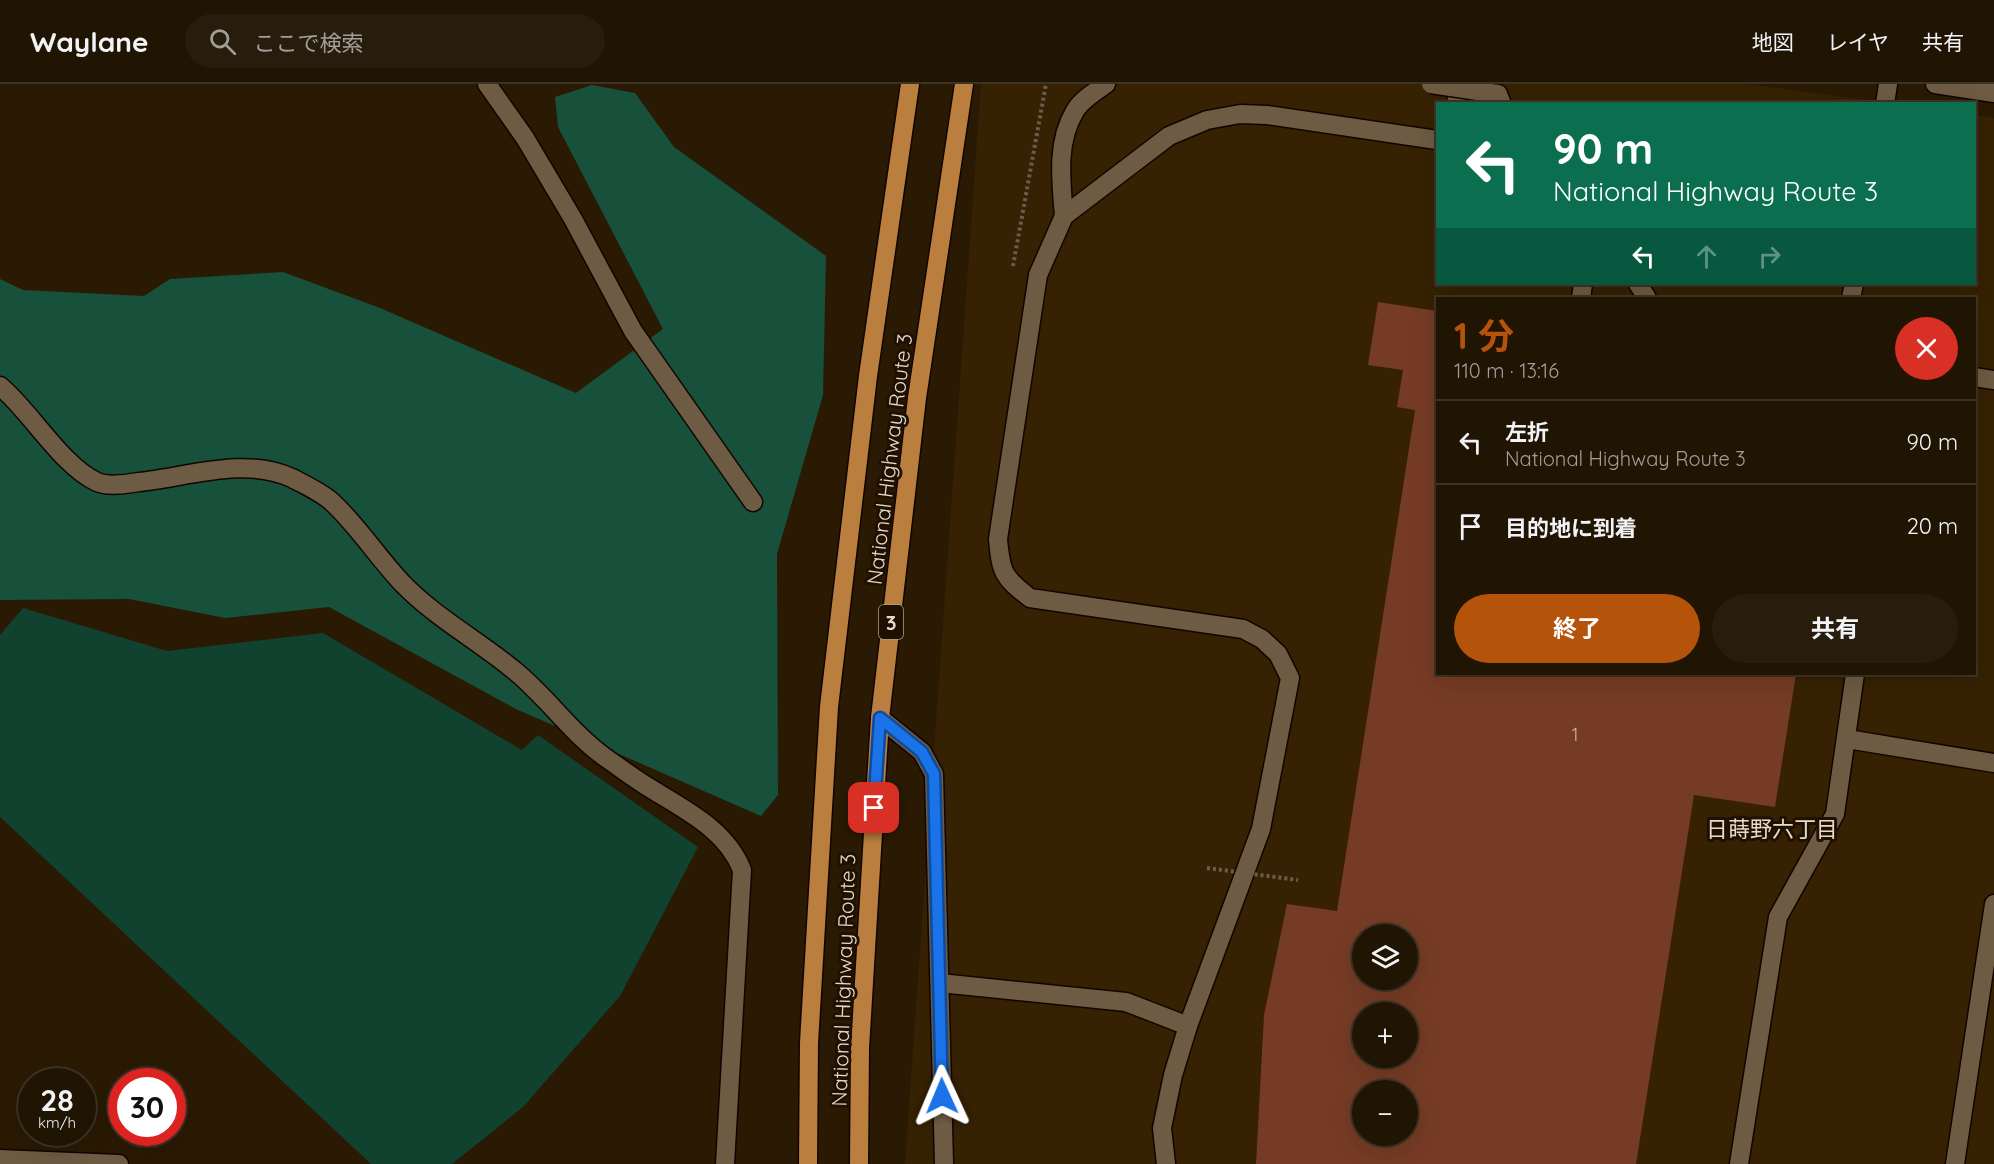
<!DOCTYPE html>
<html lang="ja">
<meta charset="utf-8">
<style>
body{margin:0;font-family:Quicksand,"Noto Sans JP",sans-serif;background:#281d0d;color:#f1f3f6;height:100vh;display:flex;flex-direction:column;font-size:22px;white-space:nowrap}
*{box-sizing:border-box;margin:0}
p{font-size:20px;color:#a29e9a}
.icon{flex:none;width:33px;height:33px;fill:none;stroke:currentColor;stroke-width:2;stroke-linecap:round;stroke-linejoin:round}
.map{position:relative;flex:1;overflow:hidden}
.sheet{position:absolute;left:1436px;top:213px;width:540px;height:378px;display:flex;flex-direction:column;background:#201403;border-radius:0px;box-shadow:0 6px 24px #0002,0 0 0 2px #3d3325}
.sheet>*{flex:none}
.guide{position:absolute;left:1436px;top:18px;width:540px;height:183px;border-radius:0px;box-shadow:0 6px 24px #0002,0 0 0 2px #3d3325;background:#0b6e4f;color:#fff;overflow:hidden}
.buttons{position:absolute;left:1352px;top:840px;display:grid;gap:12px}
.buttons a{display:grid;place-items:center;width:66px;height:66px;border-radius:50%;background:#201403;box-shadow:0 6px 24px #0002,0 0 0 2px #3d3325;font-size:30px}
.speed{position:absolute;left:18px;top:984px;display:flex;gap:12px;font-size:30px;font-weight:700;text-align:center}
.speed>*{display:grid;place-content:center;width:78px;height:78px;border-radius:50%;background:#201403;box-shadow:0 6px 24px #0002,0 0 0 2px #3d3325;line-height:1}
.speed small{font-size:15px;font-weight:400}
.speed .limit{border:9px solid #d22;background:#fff;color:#111}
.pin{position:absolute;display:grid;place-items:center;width:51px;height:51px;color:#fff;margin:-26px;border-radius:12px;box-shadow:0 3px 9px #0006}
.me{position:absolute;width:66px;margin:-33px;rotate:359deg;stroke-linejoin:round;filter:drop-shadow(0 0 4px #0008)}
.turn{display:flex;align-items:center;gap:21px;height:126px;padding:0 18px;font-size:27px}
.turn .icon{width:78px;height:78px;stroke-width:2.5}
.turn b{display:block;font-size:42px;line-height:51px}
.lanes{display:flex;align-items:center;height:57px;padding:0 18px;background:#0003;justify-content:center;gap:30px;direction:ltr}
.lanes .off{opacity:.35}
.round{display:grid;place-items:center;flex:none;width:63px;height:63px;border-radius:32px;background:#281d0d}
.summary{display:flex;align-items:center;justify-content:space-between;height:102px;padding:0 18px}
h1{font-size:36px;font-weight:700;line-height:45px;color:#b45309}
.cta{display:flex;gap:12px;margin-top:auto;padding:12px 18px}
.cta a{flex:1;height:69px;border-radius:36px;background:#b45309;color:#fff;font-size:24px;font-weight:700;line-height:69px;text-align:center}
.cta a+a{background:#281d0d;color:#f1f3f6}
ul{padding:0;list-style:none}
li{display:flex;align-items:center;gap:18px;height:84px;padding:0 18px;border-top:2px solid #3d3325}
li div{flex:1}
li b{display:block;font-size:22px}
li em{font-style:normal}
header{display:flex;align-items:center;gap:36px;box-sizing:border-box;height:84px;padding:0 30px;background:#201403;border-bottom:2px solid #3d3325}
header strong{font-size:28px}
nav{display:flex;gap:33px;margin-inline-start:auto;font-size:21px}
.search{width:420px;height:54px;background:#281d0d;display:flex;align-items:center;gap:15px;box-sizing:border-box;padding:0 21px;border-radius:33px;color:#a29e9a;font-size:22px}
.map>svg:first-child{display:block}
</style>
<header>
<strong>Waylane</strong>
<div class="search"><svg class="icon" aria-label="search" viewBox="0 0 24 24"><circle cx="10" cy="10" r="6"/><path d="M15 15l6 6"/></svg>ここで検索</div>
<nav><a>地図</a><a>レイヤ</a><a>共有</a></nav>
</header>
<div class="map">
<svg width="1994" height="1080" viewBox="0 0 1994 1080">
<rect width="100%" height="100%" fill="#2a1a04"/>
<path fill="#362103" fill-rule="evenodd" d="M981 0H1748L1889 19 1437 20V200H1974V31L1994 34V1080H905ZM1437 214H1974V590H1437ZM1362 850H1407V896H1362ZM1362 928H1407V974H1362ZM1362 1006H1407V1052H1362Z"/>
<polygon fill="#10422f" points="23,524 167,567 323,549 522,666 538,651 698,763 620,912 523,1023 452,1080 371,1080 0,733 0,551"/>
<polygon fill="#17513b" points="592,1 635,9 674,63 826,172 823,311 777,470 778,711 761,732 516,625 329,523 225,534 129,515 0,516 0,195 23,206 144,212 170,195 283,188 380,224 576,309 663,245 558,43 555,13"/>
<path fill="#753b25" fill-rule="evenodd" d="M1378 218 1437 227V590H1796L1775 723 1694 711 1636 1080H1256L1264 931 1287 820 1337 827 1415 326 1397 323 1403 286 1368 281ZM1362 850H1407V896H1362ZM1362 928H1407V974H1362ZM1362 1006H1407V1052H1362Z"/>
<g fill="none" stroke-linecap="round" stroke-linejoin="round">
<defs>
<g id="minor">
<polyline points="487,0 525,54 573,135 633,247 753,418"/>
<polyline points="1935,0 1994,9"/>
<polyline points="1456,20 1459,0"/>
<polyline points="1885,20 1888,0"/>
<path d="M1064 132C1061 97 1056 58 1075 27 1081 16 1096 7 1106 0"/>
<polyline points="1638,200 1647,214"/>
<polyline points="1581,214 1583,200"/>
<polyline points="1851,214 1854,200"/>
<polyline points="1974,293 1994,296"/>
<path d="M0 302C31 328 62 382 97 398 108 403 127 400 139 398 188 393 244 372 292 394 305 401 321 408 332 418 359 443 378 474 403 500 436 534 479 557 515 587 547 613 572 650 606 674 619 683 632 693 645 701 681 724 726 744 742 786L725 1080"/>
<polyline points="880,634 922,668 934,690 944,1080"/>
<polyline points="1847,655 1994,679"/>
<polyline points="940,899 1126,918 1188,942"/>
<polyline points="0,1075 119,1080"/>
<path d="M1166 1080 1162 1044 1173 991 1188 942 1261 745 1290 594 1278 570 1262 555 1243 545 1030 514C1003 493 1001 489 998 455L1038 191 1064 132 1169 52 1207 36 1240 30 1267 31 1437 56"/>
<polyline points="1739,1080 1778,833 1835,730 1855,590"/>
<polyline points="1955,1080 1994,820"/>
</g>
<g id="highway">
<polyline points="808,1080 809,959 829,623 868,292 910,0"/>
<polyline points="859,1080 860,964 880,634 917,314 964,0"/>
</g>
</defs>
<use href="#minor" stroke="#120500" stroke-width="21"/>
<use href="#highway" stroke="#120500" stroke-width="21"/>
<polyline stroke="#6b5d4a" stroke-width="4" stroke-dasharray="3 3" stroke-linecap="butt" points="1013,182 1046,0"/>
<use href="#minor" stroke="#6d5b43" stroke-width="18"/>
<use href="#highway" stroke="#ba7f3f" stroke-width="18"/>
<defs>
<polyline id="minor-bridge" points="1431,0 1498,10 1502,20"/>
</defs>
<use href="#minor-bridge" stroke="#120500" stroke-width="21" stroke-linecap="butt"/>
<polyline stroke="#6b5d4a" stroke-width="4" stroke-dasharray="3 3" stroke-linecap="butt" points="1207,784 1298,796"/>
<use href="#minor-bridge" stroke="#6d5b43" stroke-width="18"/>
</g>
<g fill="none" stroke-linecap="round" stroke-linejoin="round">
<defs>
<polyline id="route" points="874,724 880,634 922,668 934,690 942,1012"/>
</defs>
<use href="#route" stroke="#114b97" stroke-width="15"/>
<use href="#route" stroke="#1a73e8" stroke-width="10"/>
</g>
<g text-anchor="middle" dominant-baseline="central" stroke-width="6" stroke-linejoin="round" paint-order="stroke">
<g font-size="18" fill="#c9b3a3">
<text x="1575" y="650">1</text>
</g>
<rect fill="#201000" stroke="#aa9e90" stroke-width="1.5" x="879" y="521" width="24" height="34" rx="4.5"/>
<g font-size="20" font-weight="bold" fill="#e5dbcd">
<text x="891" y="538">3</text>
</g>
<g font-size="21" fill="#e5dbcd" stroke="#201000">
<text transform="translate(889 375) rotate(-83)">National Highway Route 3</text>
<text transform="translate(843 896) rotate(-88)">National Highway Route 3</text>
</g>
<g font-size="22" fill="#e5dbcd" stroke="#201000">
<text x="1772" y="745">日蒔野六丁目</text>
</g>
</g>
</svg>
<div class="buttons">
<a><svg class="icon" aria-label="layers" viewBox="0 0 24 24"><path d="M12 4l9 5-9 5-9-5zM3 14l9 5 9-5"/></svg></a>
<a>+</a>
<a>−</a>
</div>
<div class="speed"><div>28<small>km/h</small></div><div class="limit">30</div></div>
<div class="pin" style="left:874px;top:724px;background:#d93025"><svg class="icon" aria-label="arrive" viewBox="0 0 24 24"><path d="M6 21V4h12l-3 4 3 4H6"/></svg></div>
<svg class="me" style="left:942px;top:1012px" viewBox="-20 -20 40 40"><path d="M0-17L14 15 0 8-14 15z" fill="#1a73e8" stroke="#fff" stroke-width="4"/></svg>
<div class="guide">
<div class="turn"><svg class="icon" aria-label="left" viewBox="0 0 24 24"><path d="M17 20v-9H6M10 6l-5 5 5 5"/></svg><div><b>90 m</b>National Highway Route 3</div></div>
<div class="lanes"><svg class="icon" aria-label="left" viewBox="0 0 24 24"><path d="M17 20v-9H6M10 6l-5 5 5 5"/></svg><svg class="icon off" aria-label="ahead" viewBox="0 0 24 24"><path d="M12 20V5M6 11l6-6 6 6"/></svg><svg class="icon off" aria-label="right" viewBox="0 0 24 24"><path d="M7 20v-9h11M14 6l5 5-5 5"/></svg></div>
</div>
<section class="sheet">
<div class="summary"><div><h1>1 分</h1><p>110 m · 13:16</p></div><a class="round" style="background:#d93025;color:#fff"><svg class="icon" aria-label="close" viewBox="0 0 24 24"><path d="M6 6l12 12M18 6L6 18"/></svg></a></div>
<ul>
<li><svg class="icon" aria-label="left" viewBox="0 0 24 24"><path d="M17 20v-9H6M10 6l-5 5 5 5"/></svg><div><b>左折</b><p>National Highway Route 3</p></div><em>90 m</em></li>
<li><svg class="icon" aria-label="arrive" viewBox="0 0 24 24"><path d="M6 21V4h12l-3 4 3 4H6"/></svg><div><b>目的地に到着</b></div><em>20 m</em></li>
</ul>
<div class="cta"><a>終了</a><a>共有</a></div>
</section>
</div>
